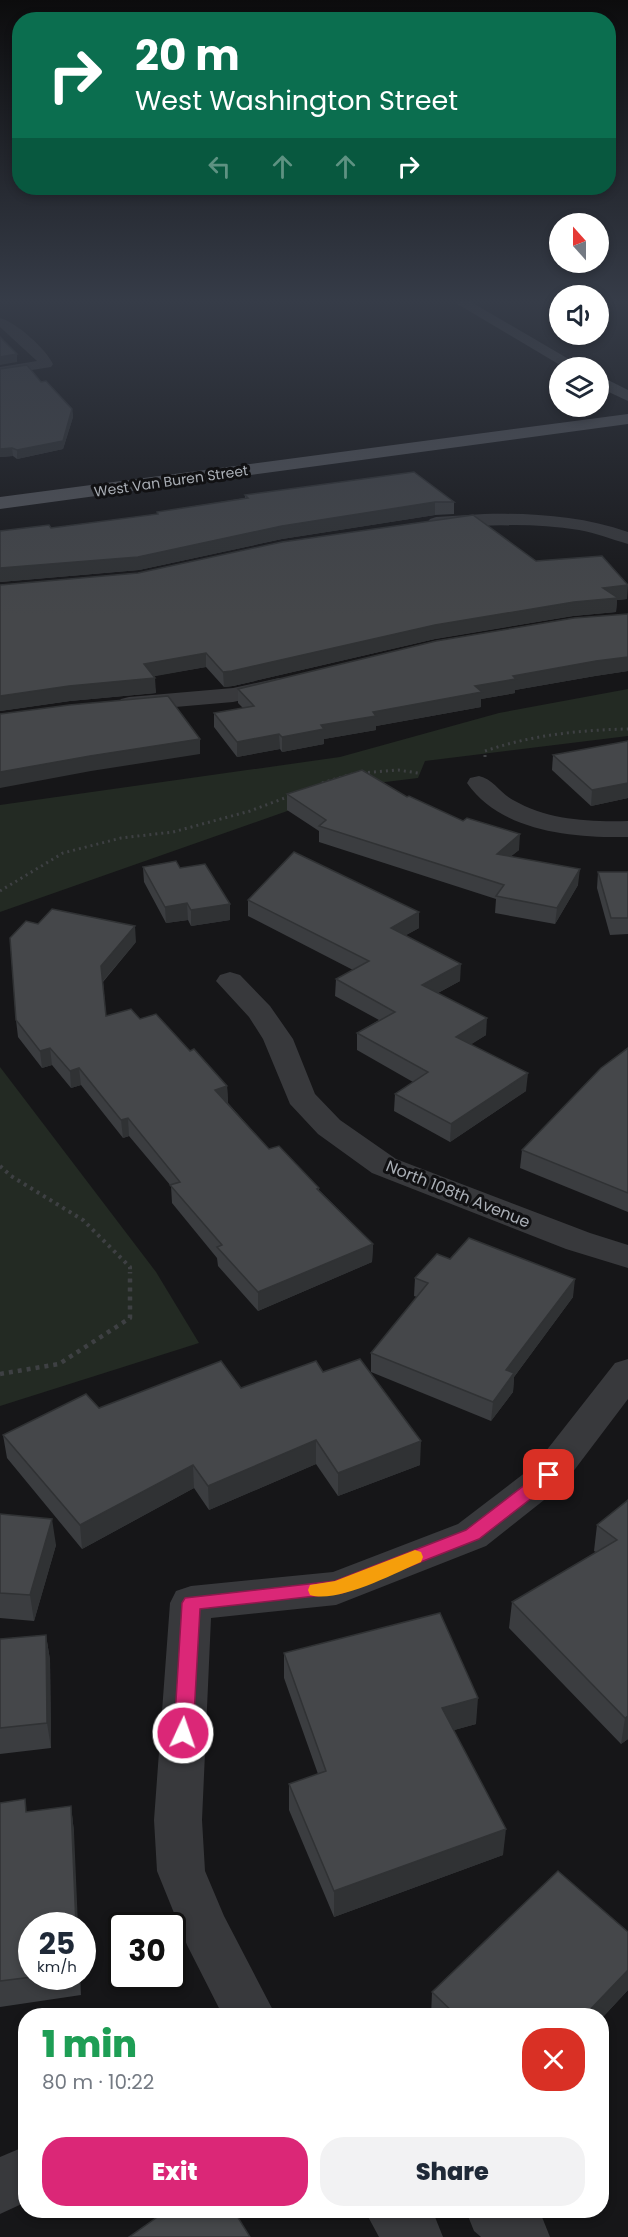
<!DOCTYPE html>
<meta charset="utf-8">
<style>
body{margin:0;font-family:Poppins,sans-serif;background:#f2f2f3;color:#1f2937;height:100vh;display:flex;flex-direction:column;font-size:22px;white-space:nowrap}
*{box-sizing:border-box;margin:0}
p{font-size:20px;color:#747a83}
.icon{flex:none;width:33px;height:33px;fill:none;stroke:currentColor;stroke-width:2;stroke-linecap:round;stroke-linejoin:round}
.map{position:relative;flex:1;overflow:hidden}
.sheet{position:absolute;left:18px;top:2008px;width:591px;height:210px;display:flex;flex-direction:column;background:#fff;border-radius:24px;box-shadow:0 3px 9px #0003}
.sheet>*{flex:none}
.hud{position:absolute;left:12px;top:12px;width:604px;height:183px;border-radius:24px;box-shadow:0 3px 9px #0003;background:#0b6e4f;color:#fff;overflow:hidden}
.needle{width:39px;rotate:339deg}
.tools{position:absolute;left:549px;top:213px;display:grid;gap:12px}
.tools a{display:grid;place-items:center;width:60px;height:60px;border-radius:50%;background:#fff;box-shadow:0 3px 9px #0003;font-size:30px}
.speed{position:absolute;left:18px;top:1912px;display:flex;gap:12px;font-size:30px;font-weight:700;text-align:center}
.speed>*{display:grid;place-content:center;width:78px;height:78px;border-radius:50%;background:#fff;box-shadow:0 3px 9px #0003;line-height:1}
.speed small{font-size:15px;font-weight:400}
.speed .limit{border:3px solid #111;border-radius:9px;background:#fff;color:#111}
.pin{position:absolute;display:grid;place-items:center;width:51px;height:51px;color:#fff;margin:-26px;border-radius:12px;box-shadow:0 3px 9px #0006}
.me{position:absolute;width:66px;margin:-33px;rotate:3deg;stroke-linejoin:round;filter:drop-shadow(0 0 4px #0008)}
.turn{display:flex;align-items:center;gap:21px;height:126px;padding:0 24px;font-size:27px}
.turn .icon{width:78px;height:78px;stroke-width:2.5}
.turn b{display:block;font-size:42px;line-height:51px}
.lanes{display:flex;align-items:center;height:57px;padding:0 24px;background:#0003;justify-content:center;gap:30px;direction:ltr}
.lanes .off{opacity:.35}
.round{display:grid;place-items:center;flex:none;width:63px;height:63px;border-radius:24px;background:#f2f2f3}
.summary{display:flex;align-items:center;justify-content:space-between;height:102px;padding:0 24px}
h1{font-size:36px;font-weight:800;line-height:45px;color:#1e9e55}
.primary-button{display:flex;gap:12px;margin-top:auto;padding:12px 24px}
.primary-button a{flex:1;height:69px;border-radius:24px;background:#db2777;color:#fff;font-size:24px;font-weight:800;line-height:69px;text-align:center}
.primary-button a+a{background:#f2f2f3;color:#1f2937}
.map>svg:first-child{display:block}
</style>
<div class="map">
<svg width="628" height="2237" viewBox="0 0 628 2237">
<rect width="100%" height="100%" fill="#161618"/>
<g fill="#232a23">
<polygon points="628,689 628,736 425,761 418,778 361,785 0,912 0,805 340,757 499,713"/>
<polygon points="0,1067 156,1272 199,1343 0,1406"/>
</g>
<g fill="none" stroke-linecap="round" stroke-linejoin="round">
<g stroke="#3e4043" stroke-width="3" stroke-dasharray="2 4" stroke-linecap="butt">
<path d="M485 757V751C532 735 579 730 628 729"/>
<polyline points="362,773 398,770 418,773"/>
<polyline points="322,783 352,774"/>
<polyline points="0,891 63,853 121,838 173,832 250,811 290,796"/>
</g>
<polyline stroke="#3e4043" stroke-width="4" stroke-dasharray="3 4.5" stroke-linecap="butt" points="0,1166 11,1176 83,1220 130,1267 130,1273"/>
<polyline stroke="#3e4043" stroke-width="4.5" stroke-dasharray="4 5" stroke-linecap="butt" points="0,1374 59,1364 130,1318 130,1272"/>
<g fill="#38393c" fill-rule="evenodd">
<path d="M0 318C16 322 46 349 53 364L51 367 0 375V367L37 361 0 327Z"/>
<path d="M484 514C534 513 581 516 628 532V544C611 539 596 533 579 530 532 522 484 525 436 529L430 527 427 523 430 519 436 517Z"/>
<polygon points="279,678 287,680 290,685 287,690 233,702 129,711 121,709 118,704 121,699 129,697 233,688"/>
<path d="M479 776C493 779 500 793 513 800 548 820 588 822 628 821V837C573 838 501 832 467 783L470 778Z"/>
<polygon points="230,972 240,975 270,1006 293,1039 315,1094 340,1120 396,1159 590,1233 628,1245 628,1268 566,1249 372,1173 318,1134 290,1104 263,1039 249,1017 216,981 220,975"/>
<polygon points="628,1359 628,1399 563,1485 486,1546 336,1605 211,1618 202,1820 205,1871 224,1916 276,2016 223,2016 187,1945 157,1871 154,1820 170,1603 176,1591 191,1586 333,1572 458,1524 535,1465 615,1363"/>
<polygon points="26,2146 26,2202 0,2214 0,2157"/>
<polygon points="365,2211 430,2211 435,2217 443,2237 379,2237"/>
<polygon points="466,2211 535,2211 542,2217 550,2237 481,2237 474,2231"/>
</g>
<g fill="#46484c" fill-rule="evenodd">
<polygon points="454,302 471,302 584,368 565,368"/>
<polygon points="598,375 628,390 628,401 598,387"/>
</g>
<polygon fill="#54565b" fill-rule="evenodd" points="628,414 628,424 0,509 0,497"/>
</g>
<g fill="#3b3d40">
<polygon points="0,369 41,382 72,409 73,417 63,449 17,459 13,456 0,457"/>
<polygon points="245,495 454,502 454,514 435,515 282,539 139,570 0,582 0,531 51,528 157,514 157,512 245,498"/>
<polygon points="536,561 627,599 617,600 616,612 573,616 435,639 233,686 224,687 206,667 153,676 156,693 70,701 0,711 0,585"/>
<polygon points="628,614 628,671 595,676 515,690 515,693 481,699 481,707 376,726 376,730 324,739 324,744 282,752 280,749 237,757 214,727 214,713 243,708 238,703 238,689"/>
<polygon points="628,741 628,798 591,806 552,770 553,755"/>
<polygon points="287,794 407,797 463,821 519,850 511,856 578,885 555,924 495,913 496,899 319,842 319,831 287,810"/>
<polygon points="143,867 180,868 230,920 191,926 188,920 166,923 144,882"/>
<polygon points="598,872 628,872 628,934 610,935 597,888"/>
<polygon points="248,900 419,912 419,928 406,935 460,981 438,993 486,1035 471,1044 526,1091 450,1142 394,1111 395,1094 413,1082 357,1050 357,1033 379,1020 335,996 336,979 353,970 248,916"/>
<polygon points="136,942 103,982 106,1016 140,1019 190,1051 227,1086 228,1103 269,1149 319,1188 319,1190 373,1244 372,1262 258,1311 218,1266 217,1258 172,1203 171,1186 129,1136 123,1138 81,1085 71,1088 52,1065 42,1068 18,1037 16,1020"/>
<polygon points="628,1048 628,1212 520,1168 522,1150"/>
<polygon points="450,1259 573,1297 514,1377 513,1392 491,1421 371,1372 371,1353 417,1297 414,1296 415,1278"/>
<polygon points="323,1372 420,1465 338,1496 316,1464 209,1510 194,1488 82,1549 7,1458 3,1435 99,1408 241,1388"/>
<polygon points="628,1500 628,1739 621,1744 509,1628 512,1602 596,1552 594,1551 597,1525"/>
<polygon points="0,1514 56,1545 34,1621 0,1618"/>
<polygon points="46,1635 50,1660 51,1748 0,1754 0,1639"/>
<polygon points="284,1653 476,1724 454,1730 503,1855 334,1917 289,1810 289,1784 318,1774 284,1678"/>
<polygon points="0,1803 27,1812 71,1806 74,1832 32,1926 32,1977 80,1977 81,1995 0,2007"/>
<polygon points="628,1932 628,1990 602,2018 602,2016 431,2016 432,1992"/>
</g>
<g fill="#303234">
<polygon points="17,354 17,362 0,365 0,357"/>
<polygon points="72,409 73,417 63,449 17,459 17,450"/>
<polygon points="12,448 13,456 0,457 0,449"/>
<polygon points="435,502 435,515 282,539 139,570 0,582 0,568"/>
<polygon points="628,585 627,599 617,600 616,612 573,616 435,639 233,686 224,687 223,672 603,588"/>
<polygon points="206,653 206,667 145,678 144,664"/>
<polygon points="628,657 628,671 595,676 515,690 515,693 481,699 481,707 376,726 376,730 324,739 324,744 282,752 282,737 321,725 513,676 596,661"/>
<polygon points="155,678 156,693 70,701 0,711 0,696 69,686"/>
<polygon points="279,734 280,749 237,757 237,742"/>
<polygon points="200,739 200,754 91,771 0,788 0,772 90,756"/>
<polygon points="628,783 628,798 591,806 592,790"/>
<polygon points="520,834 519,850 495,869 497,854"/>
<polygon points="580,869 578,885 555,924 557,908"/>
<polygon points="187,903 188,920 166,923 165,907"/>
<polygon points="230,904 230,920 191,926 191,910"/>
<polygon points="419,912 419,928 390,944 391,928"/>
<polygon points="135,926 136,942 102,982 101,966"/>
<polygon points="461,964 460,981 421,1002 422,985"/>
<polygon points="487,1018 486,1035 456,1054 456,1037"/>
<polygon points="50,1048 52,1065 42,1068 40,1051"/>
<polygon points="79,1068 81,1085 71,1088 70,1071"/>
<polygon points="528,1073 526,1091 450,1142 451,1124"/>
<polygon points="227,1086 228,1103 215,1090"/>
<polygon points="128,1118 129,1136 123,1138 121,1120"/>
<polygon points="373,1244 372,1262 258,1311 258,1292"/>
<polygon points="575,1279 573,1297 514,1377 513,1392 491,1421 493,1402 506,1370"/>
<polygon points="316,1440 316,1464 209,1510 208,1486"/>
<polygon points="421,1441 420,1465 338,1496 338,1473"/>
<polygon points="193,1465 194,1488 82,1549 80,1525"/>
<polygon points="52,1519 56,1545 34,1621 30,1595"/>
<polygon points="46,1635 50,1660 51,1748 47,1723"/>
<polygon points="478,1698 476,1724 440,1734 442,1708"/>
<polygon points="628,1716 628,1739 621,1744 625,1718"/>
<polygon points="71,1806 74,1832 78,1926 76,1926"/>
<polygon points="506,1829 503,1855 334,1917 334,1891"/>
<polygon points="628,1970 628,1990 602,2018 602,2016 584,2016"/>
<polygon points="79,1977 80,1977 81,1995"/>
</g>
<g fill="#45474a" stroke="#303234" stroke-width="1.5">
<polygon points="0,337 17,354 0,357"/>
<polygon points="27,365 41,382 46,381 72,409 63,441 17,450 12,448 0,449 0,369"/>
<polygon points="414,472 454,502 435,502 282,526 138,557 0,568 0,531 49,525 51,528 158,514 157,512 248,498 245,495"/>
<polygon points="473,515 536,561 602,556 628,585 603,588 618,598 574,602 435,625 232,671 223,672 206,653 144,664 155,678 69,686 0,696 0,585 138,573 282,542"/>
<polygon points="628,614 628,657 596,661 513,676 516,679 475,686 482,692 373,712 376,716 321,725 324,729 282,737 279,734 237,742 214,713 254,706 238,689 436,641 574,618"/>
<polygon points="168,696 200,739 90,756 0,772 0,714 69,705"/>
<polygon points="628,741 628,783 592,790 553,755"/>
<polygon points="362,770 407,797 409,796 463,821 467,818 520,834 497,854 580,869 557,908 496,896 504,885 319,826 326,820 287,794"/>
<polygon points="294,852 419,912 391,928 461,964 422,985 487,1018 456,1037 528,1073 451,1124 395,1094 428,1072 357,1033 395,1012 336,979 369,961 248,900"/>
<polygon points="176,861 180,868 205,864 230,904 191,910 187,903 165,907 143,867"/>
<polygon points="598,872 628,872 628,918 611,918"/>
<polygon points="52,909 135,926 101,966 106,1016 131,1009 140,1019 156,1014 190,1051 194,1049 227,1086 215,1090 269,1149 279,1146 319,1188 317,1189 373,1244 258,1292 217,1247 222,1245 170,1185 180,1182 128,1118 121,1120 79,1068 70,1071 50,1048 40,1051 16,1020 10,938 26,921 38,924"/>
<polygon points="628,1048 628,1193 522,1150 601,1068"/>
<polygon points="469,1238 575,1279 506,1370 514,1373 493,1402 371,1353 428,1283 415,1278 437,1254 450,1259"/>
<polygon points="360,1359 421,1441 338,1473 316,1440 208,1486 193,1465 80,1525 3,1435 86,1394 99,1408 221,1361 241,1388 316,1361 323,1372"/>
<polygon points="628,1500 628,1716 625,1718 512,1602 617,1540 597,1525"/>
<polygon points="0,1514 52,1519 30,1595 0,1593"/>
<polygon points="440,1613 478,1698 442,1708 506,1829 334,1891 289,1784 326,1771 284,1653"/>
<polygon points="46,1635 47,1723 0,1728 0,1639"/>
<polygon points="25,1799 26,1812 71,1806 76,1926 32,1926 32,1977 0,1981 0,1803"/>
<polygon points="558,1871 628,1932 628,1970 584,2016 457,2016 432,1992"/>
<polygon points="166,2211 234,2211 250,2237 129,2237"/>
</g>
<linearGradient id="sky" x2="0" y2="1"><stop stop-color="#0c0c0d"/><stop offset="0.49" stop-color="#363c48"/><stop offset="1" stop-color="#363c48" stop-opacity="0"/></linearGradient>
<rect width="628" height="615" fill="url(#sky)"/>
<polygon fill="#db2777" stroke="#8e194d" stroke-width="1.5" points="549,1469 555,1471 558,1475 555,1480 479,1539 342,1593 200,1609 193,1733 190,1739 183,1742 177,1739 174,1733 182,1603 185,1598 335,1581 466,1530 543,1471"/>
<path fill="#f59e0b" d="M415 1550 421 1552 423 1557 421 1562C395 1573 337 1604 310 1595L308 1590 310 1585 335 1581Z"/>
<g text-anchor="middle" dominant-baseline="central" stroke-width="6" stroke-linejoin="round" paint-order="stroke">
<g font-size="14" fill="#aaafb6" stroke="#111113">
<text transform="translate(171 481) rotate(-8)">West Van Buren Street</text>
</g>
<g font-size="16" fill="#aaafb6" stroke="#111113">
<text transform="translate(458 1194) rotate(22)">North 108th Avenue</text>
</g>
</g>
</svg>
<div class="tools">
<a><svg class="needle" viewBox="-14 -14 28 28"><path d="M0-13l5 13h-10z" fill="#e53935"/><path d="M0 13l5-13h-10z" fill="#747a83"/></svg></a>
<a><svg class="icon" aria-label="sound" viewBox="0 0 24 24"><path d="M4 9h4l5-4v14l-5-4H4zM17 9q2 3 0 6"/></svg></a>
<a><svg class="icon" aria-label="layers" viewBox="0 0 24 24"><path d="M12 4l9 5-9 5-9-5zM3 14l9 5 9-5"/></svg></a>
</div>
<div class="speed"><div>25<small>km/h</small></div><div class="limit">30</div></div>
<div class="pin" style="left:549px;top:1475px;background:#d93025"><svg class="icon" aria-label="arrive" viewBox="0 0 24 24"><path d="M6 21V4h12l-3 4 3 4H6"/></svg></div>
<svg class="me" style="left:183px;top:1733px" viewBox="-20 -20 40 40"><circle r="17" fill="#db2777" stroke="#fff" stroke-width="3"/><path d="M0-11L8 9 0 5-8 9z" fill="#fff"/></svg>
<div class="hud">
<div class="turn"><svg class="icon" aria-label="right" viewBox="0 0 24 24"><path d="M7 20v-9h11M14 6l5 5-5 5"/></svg><div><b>20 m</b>West Washington Street</div></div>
<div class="lanes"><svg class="icon off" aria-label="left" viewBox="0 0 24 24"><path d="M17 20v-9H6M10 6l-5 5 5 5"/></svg><svg class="icon off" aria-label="ahead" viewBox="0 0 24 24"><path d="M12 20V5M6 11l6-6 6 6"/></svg><svg class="icon off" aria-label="ahead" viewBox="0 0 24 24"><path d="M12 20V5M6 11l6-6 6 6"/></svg><svg class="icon" aria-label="right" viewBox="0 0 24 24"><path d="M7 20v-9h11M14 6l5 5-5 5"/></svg></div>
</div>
<section class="sheet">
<div class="summary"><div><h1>1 min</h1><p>80 m · 10:22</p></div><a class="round" style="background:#d93025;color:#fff"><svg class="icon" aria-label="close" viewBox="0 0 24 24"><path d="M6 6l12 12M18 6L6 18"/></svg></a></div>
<div class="primary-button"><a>Exit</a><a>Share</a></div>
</section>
</div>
